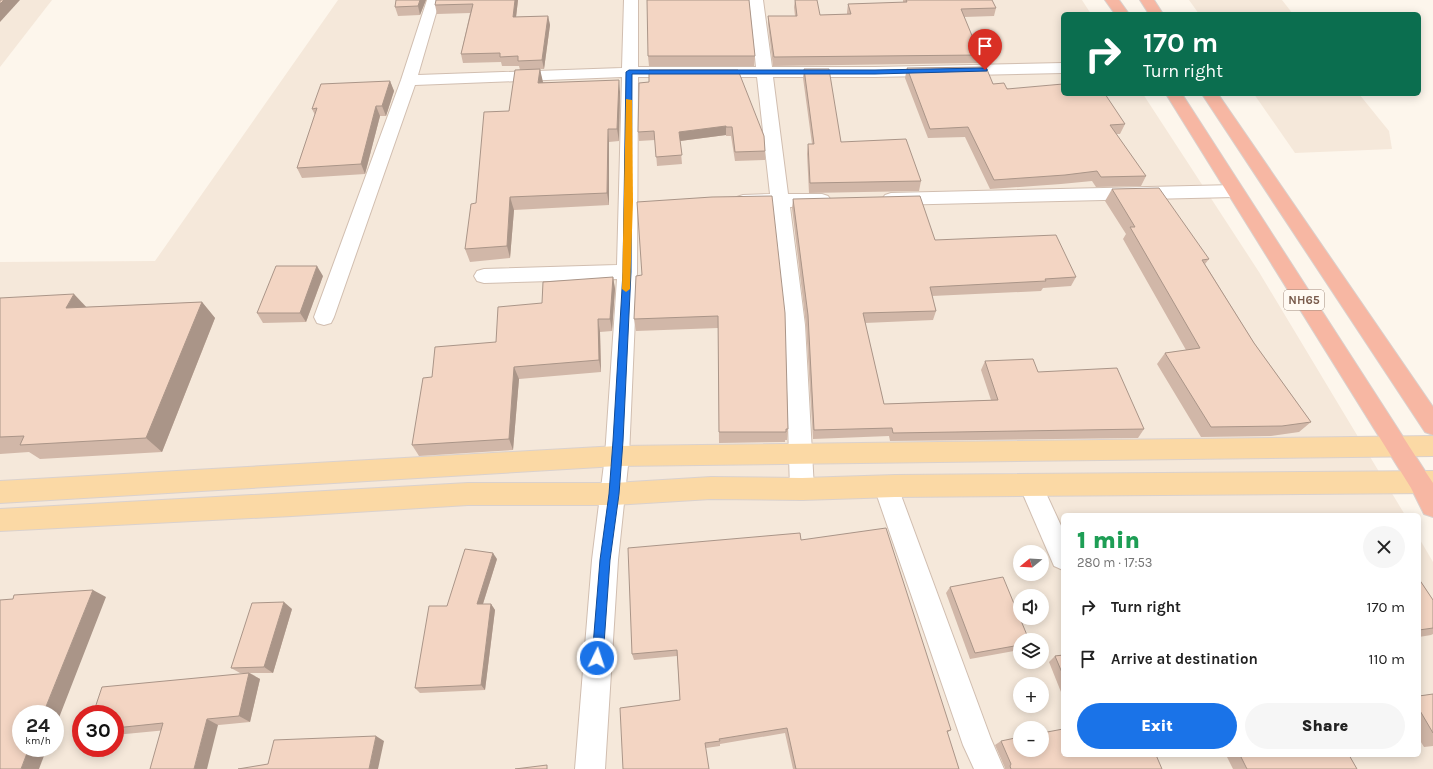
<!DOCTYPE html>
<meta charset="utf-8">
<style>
body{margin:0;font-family:Karla,sans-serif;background:#f6f6f6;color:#222;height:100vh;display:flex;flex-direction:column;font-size:15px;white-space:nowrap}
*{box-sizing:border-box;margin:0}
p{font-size:13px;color:#767676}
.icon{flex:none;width:22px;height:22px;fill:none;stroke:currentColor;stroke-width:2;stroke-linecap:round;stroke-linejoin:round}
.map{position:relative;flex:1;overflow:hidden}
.drawer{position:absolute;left:1061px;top:513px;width:360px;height:244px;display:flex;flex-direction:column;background:#fff;border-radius:6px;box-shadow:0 2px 10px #0003}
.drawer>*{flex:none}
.hud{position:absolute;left:1061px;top:12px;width:360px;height:84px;border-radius:6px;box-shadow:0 2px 10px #0003;background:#0b6e4f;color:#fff;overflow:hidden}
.needle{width:26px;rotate:252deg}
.tools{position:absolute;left:1013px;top:545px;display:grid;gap:8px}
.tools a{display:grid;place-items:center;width:36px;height:36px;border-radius:50%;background:#fff;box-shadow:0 2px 10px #0003;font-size:20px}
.speed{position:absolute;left:12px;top:705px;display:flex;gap:8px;font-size:20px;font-weight:700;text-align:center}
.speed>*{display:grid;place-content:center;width:52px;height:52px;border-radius:50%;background:#fff;box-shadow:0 2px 10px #0003;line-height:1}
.speed small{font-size:10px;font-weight:400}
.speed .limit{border:6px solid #d22;background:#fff;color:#111}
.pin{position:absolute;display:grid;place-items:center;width:34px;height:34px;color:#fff;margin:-41px -17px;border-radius:50% 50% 50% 0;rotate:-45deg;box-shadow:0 0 4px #0007}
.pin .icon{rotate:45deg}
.me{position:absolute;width:44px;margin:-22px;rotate:4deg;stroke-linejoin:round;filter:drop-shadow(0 0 3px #0008)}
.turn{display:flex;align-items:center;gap:14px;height:84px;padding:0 16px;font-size:18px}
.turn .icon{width:52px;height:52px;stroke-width:2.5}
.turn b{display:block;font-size:28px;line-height:34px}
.round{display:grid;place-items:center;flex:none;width:42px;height:42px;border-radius:21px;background:#f6f6f6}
.summary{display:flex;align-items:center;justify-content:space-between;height:68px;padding:0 16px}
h1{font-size:24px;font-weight:800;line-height:30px;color:#1e9e55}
.action{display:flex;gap:8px;margin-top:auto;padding:8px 16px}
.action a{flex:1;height:46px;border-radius:24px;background:#1a73e8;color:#fff;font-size:16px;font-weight:800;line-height:46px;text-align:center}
.action a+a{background:#f6f6f6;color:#222}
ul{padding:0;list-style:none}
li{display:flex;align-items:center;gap:12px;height:52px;padding:0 16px}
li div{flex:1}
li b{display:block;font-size:15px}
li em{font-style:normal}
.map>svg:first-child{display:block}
</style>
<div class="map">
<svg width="1433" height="769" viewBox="0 0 1433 769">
<rect width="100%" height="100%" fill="#fdf6ec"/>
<g fill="#f5e8da" fill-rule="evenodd">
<polygon points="0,0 52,0 0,67"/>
<path d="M338 0H1082L1091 14H1063V94H1143L1259 272 1405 515H1063V755H1419V538L1433 562V769H0V262L155 261ZM1020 552H1042V574H1020ZM1020 596H1042V618H1020ZM1020 640H1042V662H1020ZM1020 684H1042V706H1020ZM21 714H55V748H21ZM81 714H115V748H81ZM1020 728H1042V750H1020Z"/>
<polygon points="1189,0 1282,0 1293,14 1199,14"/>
<polygon points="1254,94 1359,94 1389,131 1392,149 1295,153"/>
</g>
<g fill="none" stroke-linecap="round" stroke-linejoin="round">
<defs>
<g id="minor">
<polygon points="427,0 437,0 439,3 418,75 622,68 624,0 638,0 638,67 756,67 749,0 763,0 772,67 875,67 1063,63 1063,73 875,77 773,77 788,194 822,194 828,196 831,200 828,204 822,206 790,207 805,325 814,489 811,497 802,500 793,497 790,489 785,325 772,207 743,207 737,205 734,201 737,197 743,195 770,194 757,77 638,77 637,272 629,456 618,560 605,769 575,769 592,560 605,456 617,279 484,283 477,281 474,276 477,271 484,269 617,265 622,77 415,85 334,317 331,323 324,325 317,323 314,317 401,80"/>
<polygon points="1235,185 1241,187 1244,191 1241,195 1235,197 891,205 885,203 882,199 885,195 891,193"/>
<polygon points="1031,474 1039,478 1063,530 1063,570 1054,566 1019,485 1023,478"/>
<polygon points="886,476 895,479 898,487 991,739 1004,769 974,769 963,745 874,487 877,479"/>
</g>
<g id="major">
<polygon points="1433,436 1433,456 617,466 0,503 0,481 617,446"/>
<polygon points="1433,471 1433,493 895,497 802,500 711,499 614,505 468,505 292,516 0,531 0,509 468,483 614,483 711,477 802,478 895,475"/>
</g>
<g id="highway">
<polygon points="1105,0 1119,0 1129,14 1115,14"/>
<polygon points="1140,0 1154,0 1163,14 1149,14"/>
<polygon points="1166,94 1182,94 1427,474 1433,483 1433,517 1424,514 1411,488"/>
<polygon points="1202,94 1218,94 1433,407 1433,435 1425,432"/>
</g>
</defs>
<use href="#minor" stroke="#d1beb0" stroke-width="2"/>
<use href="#major" stroke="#dad1cd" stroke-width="2"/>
<use href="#highway" stroke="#dad1cd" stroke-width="2"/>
<use href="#minor" fill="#fff" fill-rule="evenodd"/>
<use href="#major" fill="#fbd9a5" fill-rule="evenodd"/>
<use href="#highway" fill="#f7b7a3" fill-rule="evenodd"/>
</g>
<g fill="#d1b7a8">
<polygon points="426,0 420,15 398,16 395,7"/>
<polygon points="518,0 516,17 548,16 550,25 544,69 540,69 542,82 620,92 619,141 609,142 609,205 514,210 510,258 470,262 465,249 476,203 509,111 520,70 519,66 502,66 501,62 463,63 461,54 470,13 437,14 435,5"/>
<polygon points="795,0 820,15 847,14 847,12 848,4 903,3 903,0 992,0 996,8 994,16 964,17 980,55 978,63 773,66 768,24 768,16 795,16 794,7"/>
<polygon points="648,56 755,56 754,66 649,66"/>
<polygon points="907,68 993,84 1125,124 1120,134 1116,134 1146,176 1141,186 1096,187 1092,181 1061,184 990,189 965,137 928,138 905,78"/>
<polygon points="804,69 841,142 921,181 919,191 809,193 807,154 808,144 812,144 803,78"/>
<polygon points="738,70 765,151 765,160 735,161 731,136 726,136 726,135 680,141 682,164 657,166 655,140 639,141 638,132 649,82"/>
<polygon points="390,81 394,91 386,116 380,116 365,174 302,178 297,168 315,115 312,109"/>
<polygon points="1112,189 1209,259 1205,264 1254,343 1311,422 1299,432 1271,436 1201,437 1157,364 1165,353 1186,350 1123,239 1126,234 1105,201"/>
<polygon points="712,197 788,429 787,440 785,440 785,442 719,443 718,328 636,331 634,319"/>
<polygon points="793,199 935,240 1076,277 1071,286 1043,288 1041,291 932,296 936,311 933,320 865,323 884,404 991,400 981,370 985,361 1038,372 1144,429 1138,438 890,441 889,436 813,439 806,325 792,208"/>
<polygon points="323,276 306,322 263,323 257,313"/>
<polygon points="613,277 615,289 612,331 600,332 601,372 519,379 513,450 419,456 412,445 432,377 496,342 542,303"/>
<polygon points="0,298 86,307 202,302 215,318 162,452 40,459 29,452 0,454"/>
<polygon points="801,540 951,730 947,733 959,769 793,769 785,733 720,744 720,746 706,748 680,700 677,656 634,660 632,654"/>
<polygon points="497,559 483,604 491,604 495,610 485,690 420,693 415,688 447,606"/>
<polygon points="1419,579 1433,600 1433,634 1431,635 1419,637"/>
<polygon points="950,587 1020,640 1020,650 970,659 946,593"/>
<polygon points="292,609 273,673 250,673 260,679 250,722 115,735 115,714 245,673 240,673 231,668"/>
<polygon points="1063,655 1063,697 1049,662 1055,656"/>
<polygon points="1433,694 1433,746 1424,747 1419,739 1419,696"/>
<polygon points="1001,741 1162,769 1005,769 1005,768 995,745"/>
<polygon points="1226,755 1349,755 1357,769 1233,769"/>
</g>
<g fill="#aa9588">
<polygon points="4,0 20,0 0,22 0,4"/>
<polygon points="420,0 426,0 420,15 418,6"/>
<polygon points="515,0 518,0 515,26 513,17"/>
<polygon points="548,16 550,25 544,69 542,60"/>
<polygon points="540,69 543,82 541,95 538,83"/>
<polygon points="619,80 620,92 619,141 617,129"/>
<polygon points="390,81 394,91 386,116 382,106"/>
<polygon points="376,106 380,116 365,174 361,164"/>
<polygon points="726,126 726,135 680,141 679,132"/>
<polygon points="608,129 609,142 609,205 607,193"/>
<polygon points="510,197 514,210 510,258 507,246"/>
<polygon points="317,266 323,276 306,322 300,313"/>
<polygon points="613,277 615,289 612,331 610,319"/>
<polygon points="74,294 90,311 66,308"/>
<polygon points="202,302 215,318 162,452 146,438"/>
<polygon points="598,319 600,332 601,372 599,360"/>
<polygon points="514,367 519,379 513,450 509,439"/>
<polygon points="493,553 497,559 481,610 477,604"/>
<polygon points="93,590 106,597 55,728 55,714 43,714"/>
<polygon points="284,602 292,609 273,673 264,667"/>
<polygon points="491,604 495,610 485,690 481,685"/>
<polygon points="249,673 260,679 250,722 239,716"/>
<polygon points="207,719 218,725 207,769 194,769"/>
<polygon points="376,736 384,741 378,769 369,769"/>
<polygon points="29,748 47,748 39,769 21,769"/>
</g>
<g fill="#f3d5c3" stroke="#aa9588">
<polygon points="0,0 4,0 0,4"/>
<polygon points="396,0 420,0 418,6 395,7"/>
<polygon points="436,0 515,0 513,17 548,16 542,60 518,61 518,56 500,57 500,53 461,54 473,4 435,5"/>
<polygon points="647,0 749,0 755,56 648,56"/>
<polygon points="795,0 817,0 820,15 851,14 848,4 907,2 906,0 992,0 996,8 961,9 980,55 774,57 768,16 797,16"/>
<polygon points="986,67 993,84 1004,83 1007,89 1063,84 1063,94 1105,94 1125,124 1110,125 1146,176 1101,177 1097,171 1065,175 994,180 968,127 930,129 907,68"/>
<polygon points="540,69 538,83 619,80 617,129 608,129 607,193 510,197 507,246 465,249 471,204 476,203 484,112 509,111 515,70"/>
<polygon points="804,69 829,69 841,142 906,139 921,181 810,183 808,144 814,144"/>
<polygon points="649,70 738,70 764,136 765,151 735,152 732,127 726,127 726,126 679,132 682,155 656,157 654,131 638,132 639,83 649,82"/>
<polygon points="390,81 382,106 376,106 361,164 297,168 317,108 312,109 321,84"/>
<polygon points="1159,188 1209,259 1202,260 1254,343 1311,422 1282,426 1211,427 1165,353 1200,348 1130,227 1135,227 1112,189"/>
<polygon points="772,196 785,313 788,429 786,429 786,432 719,432 718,316 634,319 636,276 642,275 637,202 712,197"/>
<polygon points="920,196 935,240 1056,235 1076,277 1045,279 1046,281 930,287 936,311 863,313 884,404 998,400 985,361 1033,359 1038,372 1117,368 1144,429 893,433 892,428 814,430 808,315 793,199"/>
<polygon points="276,266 317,266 300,313 257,313"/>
<polygon points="613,277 610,319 598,319 599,360 514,367 509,439 412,445 423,378 432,377 435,347 496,342 498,307 542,303 543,282"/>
<polygon points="74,294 66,308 202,302 146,438 20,445 24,436 0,437 0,298"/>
<polygon points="886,528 951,730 947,731 959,769 796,769 787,728 719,739 720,741 705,743 709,769 623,769 620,708 680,700 677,650 632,654 628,548 800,533 801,540"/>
<polygon points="465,549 493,553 477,604 491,604 481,685 415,688 429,606 447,606"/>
<polygon points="1003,577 1029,640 1020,640 1020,645 975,653 950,587"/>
<polygon points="1419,579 1433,600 1433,628 1419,630"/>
<polygon points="93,590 43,714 21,714 21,748 29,748 21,769 0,769 0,600 13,599 14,595"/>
<polygon points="284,602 264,667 231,668 252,603"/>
<polygon points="1063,655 1063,675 1055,656"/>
<polygon points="249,673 239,716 207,719 194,769 150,769 163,723 115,728 115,714 93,714 102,687"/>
<polygon points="1433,694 1433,733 1419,709 1419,696"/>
<polygon points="1063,729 1063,755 1156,755 1162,769 1011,769 1010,766 1011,764 1001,741 1020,737 1020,750 1042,750 1042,733"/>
<polygon points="376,736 369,769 238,769 268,764 274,740"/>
<polygon points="1240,755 1349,755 1357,769 1247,769"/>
<polygon points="547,765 547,769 515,769"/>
</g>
<polygon fill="#1a73e8" stroke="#114b97" points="985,68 987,69 987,71 875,74 632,74 631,272 623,441 619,494 610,560 603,658 601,662 597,663 593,662 592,658 600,560 609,494 613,441 623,272 626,72 629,70 875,70"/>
<polygon fill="#f59e0b" points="626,99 632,100 633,202 630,289 626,292 622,289"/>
<g text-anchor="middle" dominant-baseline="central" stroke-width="3" stroke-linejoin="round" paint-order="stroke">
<rect fill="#fffaf3" stroke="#a28b7f" stroke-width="1" x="1284" y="290" width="40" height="20" rx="3"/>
<g font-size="12" font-weight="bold" fill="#7a5c4d">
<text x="1304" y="300">NH65</text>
</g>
</g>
</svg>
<div class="tools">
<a><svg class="needle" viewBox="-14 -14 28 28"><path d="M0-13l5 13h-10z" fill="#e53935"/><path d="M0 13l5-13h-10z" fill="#767676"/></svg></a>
<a><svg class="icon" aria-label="sound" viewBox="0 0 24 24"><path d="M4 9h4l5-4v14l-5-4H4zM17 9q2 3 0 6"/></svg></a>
<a><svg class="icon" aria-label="layers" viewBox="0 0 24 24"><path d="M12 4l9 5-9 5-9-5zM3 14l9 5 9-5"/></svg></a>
<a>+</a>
<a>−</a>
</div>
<div class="speed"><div>24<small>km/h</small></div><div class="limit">30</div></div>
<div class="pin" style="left:985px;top:70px;background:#d93025"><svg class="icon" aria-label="arrive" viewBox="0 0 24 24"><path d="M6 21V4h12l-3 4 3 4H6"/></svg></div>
<svg class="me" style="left:597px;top:658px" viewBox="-20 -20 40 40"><circle r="17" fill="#1a73e8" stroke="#fff" stroke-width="3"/><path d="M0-11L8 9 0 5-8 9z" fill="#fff"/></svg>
<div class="hud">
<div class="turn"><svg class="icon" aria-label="right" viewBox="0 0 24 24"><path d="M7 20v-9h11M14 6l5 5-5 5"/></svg><div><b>170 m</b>Turn right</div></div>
</div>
<section class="drawer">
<div class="summary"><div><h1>1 min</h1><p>280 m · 17:53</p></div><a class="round"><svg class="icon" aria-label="close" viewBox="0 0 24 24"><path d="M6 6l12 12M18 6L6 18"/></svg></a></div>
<ul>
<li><svg class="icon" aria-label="right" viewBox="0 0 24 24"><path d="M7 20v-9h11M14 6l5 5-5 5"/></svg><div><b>Turn right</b></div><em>170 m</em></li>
<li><svg class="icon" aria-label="arrive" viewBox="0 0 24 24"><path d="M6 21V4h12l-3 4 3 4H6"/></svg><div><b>Arrive at destination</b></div><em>110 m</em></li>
</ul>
<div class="action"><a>Exit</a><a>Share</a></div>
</section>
</div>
